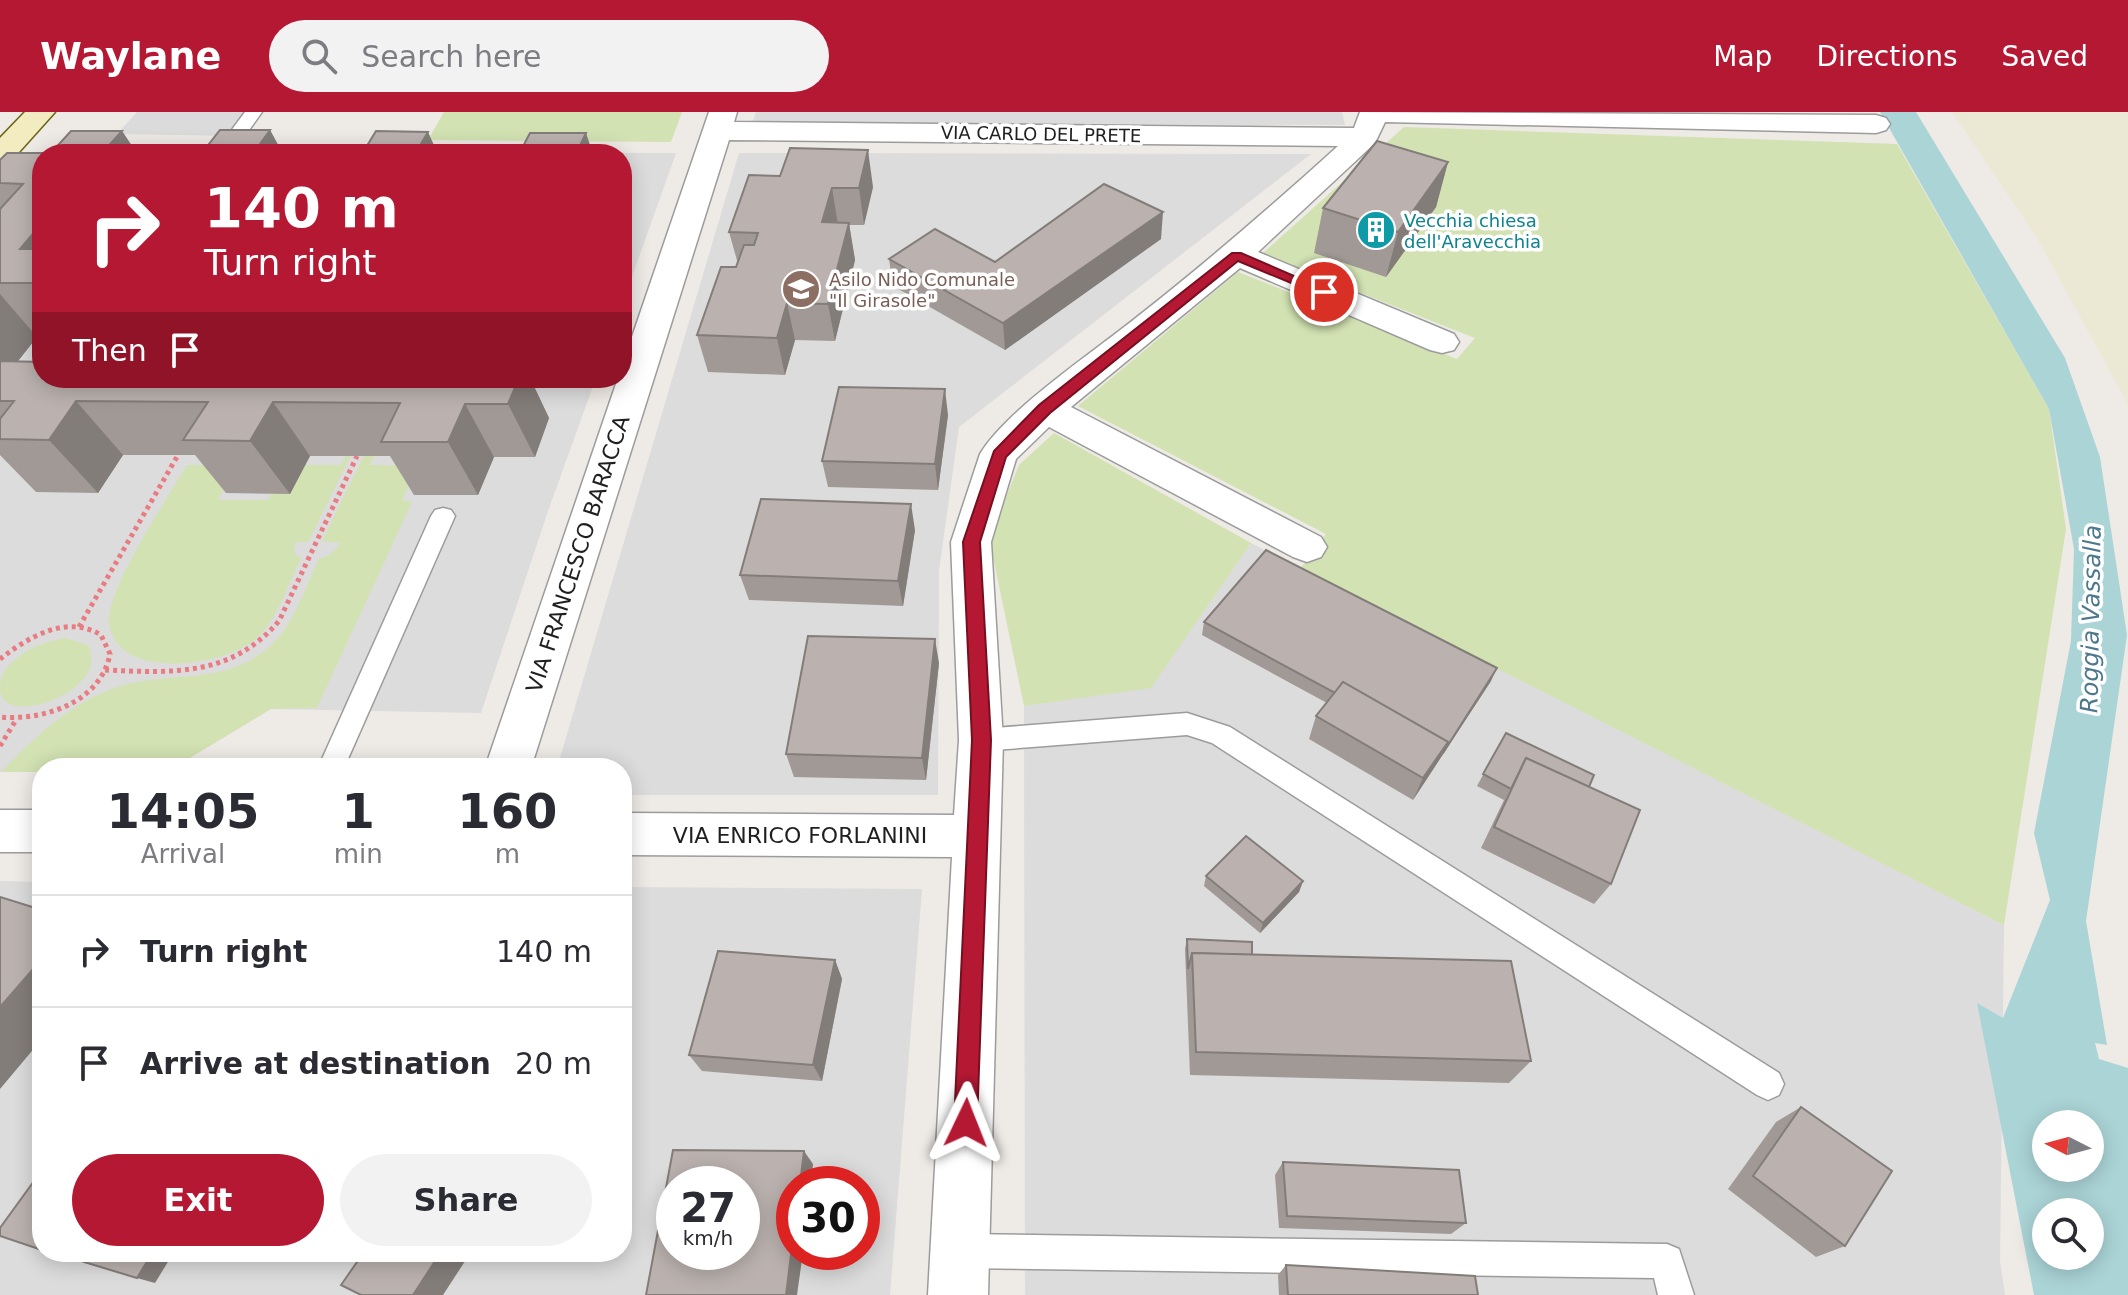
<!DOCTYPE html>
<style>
body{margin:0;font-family:"DejaVu Sans",sans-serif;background:#f2f2f3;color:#2b2b33;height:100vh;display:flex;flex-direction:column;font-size:30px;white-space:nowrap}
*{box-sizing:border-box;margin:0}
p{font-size:26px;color:#7c7c81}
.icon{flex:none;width:44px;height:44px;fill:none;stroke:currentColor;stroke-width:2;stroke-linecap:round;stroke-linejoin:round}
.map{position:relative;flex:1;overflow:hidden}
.sheet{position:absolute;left:32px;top:646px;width:600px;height:504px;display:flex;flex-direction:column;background:#fff;border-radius:32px;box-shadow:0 4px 20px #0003}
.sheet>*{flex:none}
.banner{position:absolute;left:32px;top:32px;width:600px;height:244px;border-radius:32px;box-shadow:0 4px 20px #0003;background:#b51833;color:#fff;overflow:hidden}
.needle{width:52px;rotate:276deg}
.buttons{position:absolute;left:2032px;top:998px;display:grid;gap:16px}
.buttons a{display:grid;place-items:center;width:72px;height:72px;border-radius:50%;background:#fff;box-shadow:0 4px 20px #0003;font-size:40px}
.speed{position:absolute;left:656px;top:1054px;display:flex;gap:16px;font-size:40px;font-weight:700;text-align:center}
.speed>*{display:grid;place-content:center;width:104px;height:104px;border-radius:50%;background:#fff;box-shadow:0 4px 20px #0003;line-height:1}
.speed small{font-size:20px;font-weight:400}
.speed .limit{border:12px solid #d22;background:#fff;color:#111}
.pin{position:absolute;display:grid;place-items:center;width:68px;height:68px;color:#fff;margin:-34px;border:4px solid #fff;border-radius:50%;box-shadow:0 2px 8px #0007}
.me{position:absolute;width:88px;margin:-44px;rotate:2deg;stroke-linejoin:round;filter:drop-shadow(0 0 6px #0008)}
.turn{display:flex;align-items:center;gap:28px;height:168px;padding:0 40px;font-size:36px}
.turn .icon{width:104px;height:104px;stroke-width:2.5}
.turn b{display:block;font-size:56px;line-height:68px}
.then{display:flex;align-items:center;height:76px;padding:0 40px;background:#0003;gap:16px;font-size:30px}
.eta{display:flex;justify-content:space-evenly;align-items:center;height:136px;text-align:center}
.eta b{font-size:48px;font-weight:600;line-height:56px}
.action{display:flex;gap:16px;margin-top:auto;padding:16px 40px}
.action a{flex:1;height:92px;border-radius:48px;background:#b51833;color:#fff;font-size:32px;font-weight:600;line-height:92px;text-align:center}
.action a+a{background:#f2f2f3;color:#2b2b33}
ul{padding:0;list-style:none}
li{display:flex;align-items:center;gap:24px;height:112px;padding:0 40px;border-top:2px solid #e1e1e2}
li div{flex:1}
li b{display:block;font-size:30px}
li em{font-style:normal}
header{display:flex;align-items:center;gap:48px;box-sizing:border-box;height:112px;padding:0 40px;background:#b51833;color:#fff}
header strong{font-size:38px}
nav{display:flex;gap:44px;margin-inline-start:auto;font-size:28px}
.search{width:560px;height:72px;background:#f2f2f3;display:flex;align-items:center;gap:20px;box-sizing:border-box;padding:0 28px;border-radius:44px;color:#7c7c81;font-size:30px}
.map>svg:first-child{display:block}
</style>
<header>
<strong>Waylane</strong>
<div class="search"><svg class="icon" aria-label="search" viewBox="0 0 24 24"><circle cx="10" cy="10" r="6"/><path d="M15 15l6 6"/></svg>Search here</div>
<nav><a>Map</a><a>Directions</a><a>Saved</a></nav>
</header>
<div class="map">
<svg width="2128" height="1183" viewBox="0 0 2128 1183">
<rect width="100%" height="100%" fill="#eeeae6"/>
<g fill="#dcdcdc" fill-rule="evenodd">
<polygon points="756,0 1342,0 1345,13 752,12"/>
<polygon points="62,40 676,41 622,193 622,42 60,42"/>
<polygon points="739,41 1311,42 959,315 939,459 938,683 622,683 622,656 557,656"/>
<polygon points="42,62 42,266 596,266 548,399 481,601 271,597 173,656 42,656 42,660 0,660 0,109"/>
<polygon points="1251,431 2004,813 2000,1149 2005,1183 1025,1183 1024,594 1151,575"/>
<path d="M0 769 42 770V1140H622V775L922 777 890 1183H0ZM674 1072H742V1140H674ZM794 1072H862V1140H794Z"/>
</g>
<polygon fill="#ebe8d3" points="1952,0 2128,0 2128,292 2037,126"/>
<g fill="#d2e2b2">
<polygon points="444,0 682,0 671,30 428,28"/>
<polygon points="1404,15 1897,32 2049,297 2066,417 2004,813 1300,457 1326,422 1078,294 1238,160 1457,247 1475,226 1262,142"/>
<polygon points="1054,321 1251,431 1151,576 1024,594 989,426 1019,353"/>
<path d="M353 329H358L308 430H295L294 441 301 446C289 471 279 502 261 522 231 555 116 571 109 511 105 479 169 384 187 353H237L218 388H268L289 353H341Z"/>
<path d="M371 329H382L370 353 418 354 402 388 412 390 317 596 271 597 173 656H42V660H1C40 620 80 581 137 570 182 562 229 569 267 537 293 516 305 476 319 447L330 443 341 431 322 429Z"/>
<path d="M65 526 88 533C112 578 5 617 0 579 0 570 1 564 6 557 21 538 43 530 65 526Z"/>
</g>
<polygon fill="#dbdbdb" points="137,0 257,0 238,24 117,22"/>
<path fill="#abd4d7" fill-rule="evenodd" d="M1880 0H1916L2065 246 2100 345 2127 523 2086 809 2107 933 2095 931 2099 947 2128 956V1183H2034L1977 891 2003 906 2050 788 2034 721 2071 529 2074 437 2049 297ZM2046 1012H2090V1056H2046ZM2046 1100H2090V1144H2046Z"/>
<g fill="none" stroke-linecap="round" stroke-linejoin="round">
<defs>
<g id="lane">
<polygon points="245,0 262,0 232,42 214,42"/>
<polygon points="443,396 451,398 455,404 344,656 318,656 431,404 435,398"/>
<polygon points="1187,601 1230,615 1779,961 1784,972 1779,983 1768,988 1757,983 1212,631 1187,623 981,639 972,636 968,628 972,620 981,617"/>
<polygon points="960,1122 1667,1132 1679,1137 1694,1183 1658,1183 1654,1166 960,1156 948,1151 943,1139 948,1127"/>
</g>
<g id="street">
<path d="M709 0H737L734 10 1354 16 1360 0 1876 3 1886 6 1890 12 1886 18 1876 21 1385 10 1375 31 1258 140 1454 222 1459 230 1454 238 1442 241 1430 238 1240 156 1071 295 1321 425 1327 435 1321 445 1307 450 1293 445 1049 315 1016 347 991 430 1003 628 988 1183H928L952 745 622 743V701L954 703 959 628 951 430 980 342C1006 298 1095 239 1137 205 1207 150 1273 93 1338 34L729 28 531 656H485L618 266H622V254Z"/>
<rect x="0" y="698" width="42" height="42"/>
</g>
<polygon id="secondary" points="25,0 55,0 11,49 0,52 0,26"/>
</defs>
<use href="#lane" stroke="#9c9c9c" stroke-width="3"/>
<use href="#street" stroke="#9c9c9c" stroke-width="3"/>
<use href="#secondary" stroke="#696412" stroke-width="3"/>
<polyline stroke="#e97c83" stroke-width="4" stroke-dasharray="3 3" stroke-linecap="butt" points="28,252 42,244"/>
<g stroke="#e97c83" stroke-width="5" stroke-dasharray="4 4" stroke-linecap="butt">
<polyline points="79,515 178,343"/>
<path d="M0 547C29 525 66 502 101 523L110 542C101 590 44 609 0 605"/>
<path d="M105 558C173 561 231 565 279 509L357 344"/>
<polyline points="0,634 16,608"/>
</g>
<use href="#lane" fill="#fff" fill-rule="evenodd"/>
<use href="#street" fill="#fff" fill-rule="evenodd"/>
<use href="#secondary" fill="#f2ecc0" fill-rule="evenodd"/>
</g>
<g fill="#a19996">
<polygon points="220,18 270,18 283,42 42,42 42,225 37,225 17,250 42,250 42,266 530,266 549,306 535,345 494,345 478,383 414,383 390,344 310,344 290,382 226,381 195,343 123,343 98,381 36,380 0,343 0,48 7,41 51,41 71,19 122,19 137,41 201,42"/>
<polygon points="1448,50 1436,95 1386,165 1314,141 1323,96"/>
<polygon points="780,64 873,75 864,113 849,113 855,148 835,229 795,228 785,263 708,260 697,223 738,152 729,120"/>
<polygon points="1161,127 1005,238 893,174 889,147 995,150"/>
<polygon points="948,303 938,378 828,375 822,349"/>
<polygon points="915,418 903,494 749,488 740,463"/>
<polygon points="1204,510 1491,569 1413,688 1309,627 1316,604 1327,591 1202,523"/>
<polygon points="939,551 926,668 794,665 786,642"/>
<polygon points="1506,621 1589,675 1611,772 1594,792 1481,736 1504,688 1477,674"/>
<polygon points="1206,764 1303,769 1299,780 1260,821 1204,774"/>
<polygon points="1187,827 1252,843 1531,949 1509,971 1190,963 1185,837"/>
<polygon points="835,848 842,867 822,969 702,959 689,943"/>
<polygon points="1801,995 1845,1134 1816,1145 1728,1077 1776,1010"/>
<polygon points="1283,1050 1466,1111 1451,1122 1279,1116 1275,1063"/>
<polygon points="1286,1153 1478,1183 1279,1183 1278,1163"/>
</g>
<g fill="#837d7a">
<polygon points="270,18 283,42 253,42"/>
<polygon points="122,19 137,42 102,41"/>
<polygon points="428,20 438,42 415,42"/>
<polygon points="586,21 593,42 576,42"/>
<polygon points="868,38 873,75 864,113 859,76"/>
<polygon points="1448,50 1436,95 1386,165 1398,120"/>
<polygon points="832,76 838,113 822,110"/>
<polygon points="622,78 628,98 622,115"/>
<polygon points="1163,100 1161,127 1005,238 1003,211"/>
<polygon points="42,111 42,165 20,137"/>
<polygon points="849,111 855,148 835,229 828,192"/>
<polygon points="0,182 37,225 0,272"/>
<polygon points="787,191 795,228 785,263 777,226"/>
<polygon points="490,266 530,266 549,306 535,345 508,292"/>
<polygon points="945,277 948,303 938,378 935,352"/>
<polygon points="76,289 123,343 98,381 49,328"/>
<polygon points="273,290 310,344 290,382 250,329"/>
<polygon points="465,292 494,345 478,383 448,330"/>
<polygon points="911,392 915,418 903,494 898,469"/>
<polygon points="935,527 939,551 926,668 922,646"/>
<polygon points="1497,556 1491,569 1413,688 1423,666"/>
<polygon points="1303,769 1299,780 1260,821 1263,811"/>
<polygon points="42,847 42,927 0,977 0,895"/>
<polygon points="835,848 842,867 822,969 813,953"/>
<polygon points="804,1039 813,1052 811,1072 800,1072"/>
<polygon points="794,1118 794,1140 803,1140 797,1183 786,1183"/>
<polygon points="70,1140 114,1140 104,1156 67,1146"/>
<polygon points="153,1140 174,1140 155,1171 137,1166"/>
<polygon points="441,1140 471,1140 443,1183 413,1183"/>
</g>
<g fill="#bbb2af" stroke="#837d7a" stroke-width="2" fill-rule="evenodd">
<polygon points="220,18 270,18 253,42 42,42 42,111 20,137 42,137 42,171 0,171 0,97 23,72 0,71 0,48 7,41 51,41 71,19 122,19 102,41 201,42"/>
<polygon points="376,19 428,20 415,42 362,42"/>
<polygon points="530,21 586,21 576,42 519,42"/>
<polygon points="1377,29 1448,50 1398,120 1323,96"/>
<polygon points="790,36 868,38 859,76 832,76 822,110 849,111 828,192 787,191 777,226 697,223 721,155 736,155 744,133 754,133 758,121 729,120 749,63 780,64"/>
<polygon points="1104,72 1163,100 1003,211 889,147 935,117 995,150"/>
<polygon points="0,249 42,250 42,266 519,266 508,292 465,292 448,330 381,330 400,291 273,290 250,329 183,328 208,290 76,289 49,328 0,327 0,307 14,289 0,289"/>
<polygon points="839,275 945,277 935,352 822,349"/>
<polygon points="761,387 911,392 898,469 740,463"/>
<polygon points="1266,438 1497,556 1443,641 1448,630 1343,570 1335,581 1204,510"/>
<polygon points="808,524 935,527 922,646 786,642"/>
<polygon points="1343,570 1448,630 1423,666 1316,604"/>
<polygon points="1506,621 1594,663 1589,675 1526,646 1511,677 1483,662"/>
<polygon points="1526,646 1640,698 1611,772 1494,715"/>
<polygon points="1246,724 1303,769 1263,811 1206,764"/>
<polygon points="0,785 42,798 42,847 0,895"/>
<polygon points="1187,827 1252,830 1252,843 1192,841 1188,857"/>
<polygon points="718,839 835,848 813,953 689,943"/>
<polygon points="1192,841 1511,849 1531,949 1196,940"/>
<polygon points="1801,995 1892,1059 1845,1134 1753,1064"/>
<path d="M673 1038 804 1039 800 1072H794V1118L786 1183H646ZM674 1072H742V1140H674Z"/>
<polygon points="1283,1050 1459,1058 1466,1111 1287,1104"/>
<polygon points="42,1058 42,1138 0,1124 0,1116"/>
<polygon points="49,1140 70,1140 67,1146"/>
<polygon points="91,1140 153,1140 137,1166 84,1150"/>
<polygon points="364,1140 441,1140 413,1183 361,1183 341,1173"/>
<polygon points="1286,1153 1475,1164 1478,1183 1288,1183"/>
</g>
<polygon fill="#b51833" stroke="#761021" stroke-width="2" points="1232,141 1241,141 1331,180 1329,183 1320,183 1238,149 1050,301 1006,345 980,430 991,628 977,1011 974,1019 966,1023 958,1019 954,1011 972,628 963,430 994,339 1039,293"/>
<defs>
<symbol id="building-disc" viewBox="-11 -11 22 22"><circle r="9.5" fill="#0f9aa8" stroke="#fff"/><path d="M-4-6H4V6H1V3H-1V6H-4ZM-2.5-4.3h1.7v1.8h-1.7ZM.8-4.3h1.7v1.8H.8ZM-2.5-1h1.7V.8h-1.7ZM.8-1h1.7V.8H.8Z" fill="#fff"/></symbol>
<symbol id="school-disc" viewBox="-11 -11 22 22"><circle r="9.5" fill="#8d6e63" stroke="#fff"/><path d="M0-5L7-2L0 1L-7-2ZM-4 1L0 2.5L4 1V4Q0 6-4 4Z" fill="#fff"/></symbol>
</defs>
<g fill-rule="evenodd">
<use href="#building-disc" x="1354" y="96" width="44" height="44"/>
<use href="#school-disc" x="779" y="155" width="44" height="44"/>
</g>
<g text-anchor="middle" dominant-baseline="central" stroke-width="7" stroke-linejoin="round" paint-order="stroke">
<g font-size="18" fill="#1f1f1f" stroke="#fff">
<text transform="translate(1041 22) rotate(1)">VIA CARLO DEL PRETE</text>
</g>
<g font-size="18" fill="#0d838f" stroke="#fff" text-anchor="start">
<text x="1404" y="108">Vecchia chiesa<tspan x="1404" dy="21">dell'Aravecchia</tspan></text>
</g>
<g font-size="18" fill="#785e54" stroke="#fff" text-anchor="start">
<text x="829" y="167">Asilo Nido Comunale<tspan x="829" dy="21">"Il Girasole"</tspan></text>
</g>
<g font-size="22" fill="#1f1f1f" stroke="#fff">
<text transform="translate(578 442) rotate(-72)">VIA FRANCESCO BARACCA</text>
<text x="800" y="723">VIA ENRICO FORLANINI</text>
</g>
<g font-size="24" font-style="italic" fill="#4c788d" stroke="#fff">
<text transform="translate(2091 507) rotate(-89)">Roggia Vassalla</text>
</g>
</g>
</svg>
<div class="buttons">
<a><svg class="needle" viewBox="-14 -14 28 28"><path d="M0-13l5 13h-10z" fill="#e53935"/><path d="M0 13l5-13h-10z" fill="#7c7c81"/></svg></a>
<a><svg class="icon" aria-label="search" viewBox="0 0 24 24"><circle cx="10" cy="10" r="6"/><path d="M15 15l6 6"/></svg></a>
</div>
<div class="speed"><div>27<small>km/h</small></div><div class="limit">30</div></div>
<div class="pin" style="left:1324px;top:180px;background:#d93025"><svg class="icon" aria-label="arrive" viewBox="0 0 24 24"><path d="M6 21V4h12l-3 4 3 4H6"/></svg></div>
<svg class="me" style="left:966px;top:1011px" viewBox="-20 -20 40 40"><path d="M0-17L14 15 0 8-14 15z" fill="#b51833" stroke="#fff" stroke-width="4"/></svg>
<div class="banner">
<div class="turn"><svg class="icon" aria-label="right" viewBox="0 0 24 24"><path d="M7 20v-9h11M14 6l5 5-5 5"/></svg><div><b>140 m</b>Turn right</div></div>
<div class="then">Then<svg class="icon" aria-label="arrive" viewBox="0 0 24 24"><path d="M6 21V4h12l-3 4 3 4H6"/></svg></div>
</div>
<section class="sheet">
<div class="eta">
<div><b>14:05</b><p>Arrival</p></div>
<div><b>1</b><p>min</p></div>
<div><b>160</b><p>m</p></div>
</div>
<ul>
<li><svg class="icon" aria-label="right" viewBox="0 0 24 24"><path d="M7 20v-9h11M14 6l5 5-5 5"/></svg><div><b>Turn right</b></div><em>140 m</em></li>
<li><svg class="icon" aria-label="arrive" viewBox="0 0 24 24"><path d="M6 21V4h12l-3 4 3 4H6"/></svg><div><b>Arrive at destination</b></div><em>20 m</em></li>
</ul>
<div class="action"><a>Exit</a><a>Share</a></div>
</section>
</div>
